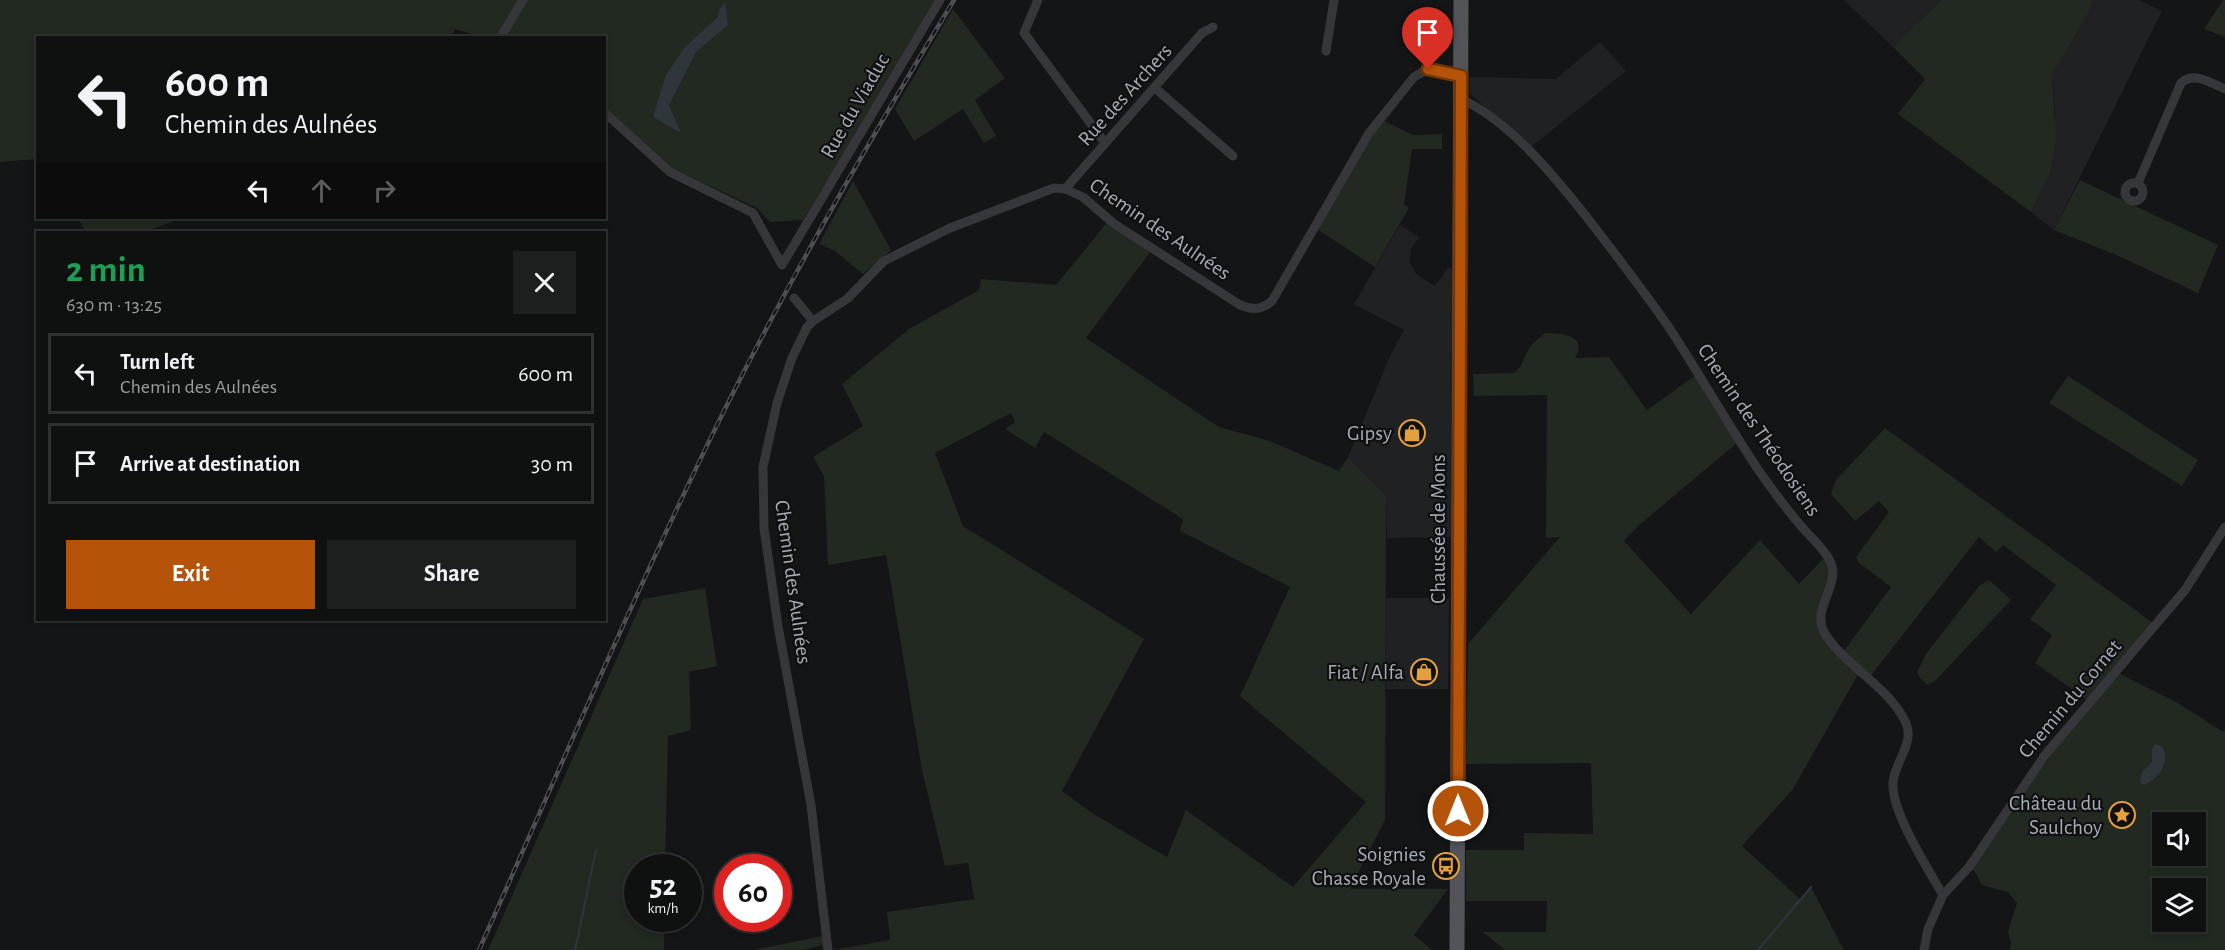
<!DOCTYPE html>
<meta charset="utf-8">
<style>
body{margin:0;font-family:"Alegreya Sans",sans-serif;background:#1d1e1e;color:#f1f3f6;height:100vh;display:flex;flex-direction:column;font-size:22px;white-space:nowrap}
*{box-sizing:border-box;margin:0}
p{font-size:20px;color:#9b9d9f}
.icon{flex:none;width:33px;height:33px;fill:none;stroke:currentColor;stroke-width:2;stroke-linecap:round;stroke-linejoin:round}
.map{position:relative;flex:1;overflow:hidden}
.side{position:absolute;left:36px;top:231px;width:570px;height:390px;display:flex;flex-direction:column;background:#0f1010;border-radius:0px;box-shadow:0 3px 9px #0003,0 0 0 2px #2f3030}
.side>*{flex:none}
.hud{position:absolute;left:36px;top:36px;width:570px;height:183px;border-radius:0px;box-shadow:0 3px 9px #0003,0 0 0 2px #2f3030;background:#0f1010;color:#f1f3f6;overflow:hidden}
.controls{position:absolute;left:2152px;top:812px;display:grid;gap:12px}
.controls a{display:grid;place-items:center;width:54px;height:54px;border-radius:0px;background:#0f1010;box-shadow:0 3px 9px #0003,0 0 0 2px #2f3030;font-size:30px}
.speed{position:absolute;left:624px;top:854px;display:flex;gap:12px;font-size:30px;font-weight:700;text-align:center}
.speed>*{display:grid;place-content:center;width:78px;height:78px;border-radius:50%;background:#0f1010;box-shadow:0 3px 9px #0003,0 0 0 2px #2f3030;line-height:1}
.speed small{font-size:15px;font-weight:400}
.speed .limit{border:9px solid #d22;background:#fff;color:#111}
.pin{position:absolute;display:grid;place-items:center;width:51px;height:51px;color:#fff;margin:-62px -26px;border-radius:50% 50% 50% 0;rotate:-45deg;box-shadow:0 0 6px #0007}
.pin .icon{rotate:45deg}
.me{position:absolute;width:66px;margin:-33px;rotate:0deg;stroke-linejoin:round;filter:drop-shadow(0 0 4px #0008)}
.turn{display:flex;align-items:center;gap:21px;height:126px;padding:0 30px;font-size:27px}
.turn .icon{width:78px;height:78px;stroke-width:2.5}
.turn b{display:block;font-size:42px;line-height:51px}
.lanes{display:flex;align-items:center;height:57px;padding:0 30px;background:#0003;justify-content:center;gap:30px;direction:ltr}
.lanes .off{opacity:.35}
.round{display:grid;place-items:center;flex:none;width:63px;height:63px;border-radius:0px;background:#1d1e1e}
.head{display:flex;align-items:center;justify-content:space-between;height:102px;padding:0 30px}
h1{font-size:36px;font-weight:700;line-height:45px;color:#1e9e55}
.primary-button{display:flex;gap:12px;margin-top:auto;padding:12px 30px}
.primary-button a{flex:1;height:69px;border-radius:0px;background:#b45309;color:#fff;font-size:24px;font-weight:700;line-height:69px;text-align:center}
.primary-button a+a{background:#1d1e1e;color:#f1f3f6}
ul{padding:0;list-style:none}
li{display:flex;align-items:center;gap:18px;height:81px;margin:0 12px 9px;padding:0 18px;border:3px solid #2f3030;border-radius:0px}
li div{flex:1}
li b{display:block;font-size:22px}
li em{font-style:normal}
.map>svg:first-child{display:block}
</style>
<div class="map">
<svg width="2225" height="950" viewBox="0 0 2225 950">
<rect width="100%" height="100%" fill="#141516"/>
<g fill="#202123">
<polygon points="1844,0 1941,0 1893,47"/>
<polygon points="2094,0 2139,0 2162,11 2054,230 2031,212 2050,173 2055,114 2052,75 2087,16"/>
<polygon points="1600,42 1626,71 1531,147 1470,94 1470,77 1556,79"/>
<polygon points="1400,225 1419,237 1411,249 1410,262 1416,274 1435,286 1448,268 1452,268 1451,537 1387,538 1386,495 1348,457 1391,354 1404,330 1354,304"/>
<polygon points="1386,598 1449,598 1448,689 1386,689"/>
</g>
<g fill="#212921" fill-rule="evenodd">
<polygon points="0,0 939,0 803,220 770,222 757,208 671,168 605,108 604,38 481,37 455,29 451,38 38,38 37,159 0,162"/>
<polygon points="1941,0 2094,0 2087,16 2052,75 2056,141 2050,173 2031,212 1898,114 1925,79 1893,47"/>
<polygon points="2223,0 2225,0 2225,37 2204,29"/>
<polygon points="953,9 1005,78 975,100 996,136 984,143 963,109 914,141 895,109"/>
<polygon points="1380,119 1413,135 1442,134 1442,149 1412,149 1404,205 1409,208 1375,267 1315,228"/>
<polygon points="2080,180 2218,245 2198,293 2114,254 2054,230"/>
<polygon points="853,181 891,250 863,274 835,251 819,244"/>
<polygon points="78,218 183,218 143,232 86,232"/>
<path d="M1106 224 1151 251 1086 338 1219 427 1270 441 1339 471 1348 457 1386 495 1385 820 1350 889H1448L1414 935 1432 950H833L890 940 887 912 974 899 968 863 945 866 922 770 886 555 828 565 824 476 813 457 863 426 842 384 909 329 979 290 981 279 1056 285ZM1011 413 1015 422 1005 429 1035 448 1044 432 1183 519 1180 531 1290 587 1240 696 1366 802 1293 887 1186 810 1167 857 1092 813 1062 791 1144 639 963 526 935 453Z"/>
<path d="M1545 333C1561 333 1589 335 1575 358L1609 357 1647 410 1696 375 1737 443 1638 526 1624 541 1691 614 1760 540 1799 584 1827 555 1831 562 1822 626 1843 652 1891 587 1859 563 1856 557 1889 512 1879 501 1855 521 1831 494 1836 480 1885 428 2156 625 2116 672 2178 703 2223 732 2225 729V950H2010L2011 943 2008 932 2017 903 2008 892 1982 885 1975 872 1969 867 2090 702 2035 663 2052 635 2030 619 2056 585 2003 545 1996 552 1979 537 1869 678 1860 671 1793 789 1742 846 1800 899 1811 887 1844 950H1505L1483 932H1546L1547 901H1466V850H1524V833L1593 834 1591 763 1466 764 1468 644 1560 537 1546 538 1547 395 1474 396 1473 374 1514 373C1522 367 1522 360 1527 352 1531 344 1538 339 1545 333ZM2163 822H2196V855H2163ZM2163 888H2196V921H2163Z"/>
<polygon points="2068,376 2198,460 2182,486 2049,403"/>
<polygon points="1989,580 2011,600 1936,680 1928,685 1920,678 1917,672 1926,654 1979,586"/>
<polygon points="705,588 717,666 689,672 691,730 668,736 665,867 638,867 638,918 664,918 664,950 488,950 643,599"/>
<polygon points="827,935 828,944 803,950 753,950"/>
</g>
<g fill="#2e363b">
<polygon points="725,3 728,25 696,52 669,105 681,133 653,117 666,75 685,47 718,17 719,10"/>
<path d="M2155 744 2162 746C2171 761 2159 779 2144 785L2140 782 2142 772 2152 762V749Z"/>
</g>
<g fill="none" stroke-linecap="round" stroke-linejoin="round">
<g stroke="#2e363b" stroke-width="2">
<polyline points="575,950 596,850"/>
<polyline points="1758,950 1811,887"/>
</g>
<g stroke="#36373b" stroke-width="9">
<polyline points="1038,0 1024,33 1105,143"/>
<polyline points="500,38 523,0"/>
<polyline points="1326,51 1334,0"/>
<polyline points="1155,88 1233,156"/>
<path d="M1461 99C1510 121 1556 178 1589 220 1616 255 1643 290 1668 326 1699 373 1726 421 1757 468 1771 488 1786 509 1802 527 1811 538 1824 548 1830 561 1842 584 1811 608 1824 632 1842 664 1890 687 1906 723 1915 744 1893 764 1893 784 1892 813 1928 869 1943 895"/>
<polyline points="604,112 670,172 753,213 782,265 940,0"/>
<path d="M2138 183 2181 83C2194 71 2211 83 2225 89"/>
<circle cx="2134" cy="192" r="9"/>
<polyline points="1065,189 1202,33 1213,27"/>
<polyline points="794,298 813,321"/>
<path d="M828 950 811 805 778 626 764 528 763 467 777 403 792 358 807 327 813 321 847 299 884 261 950 228 1054 188 1065 189 1083 197 1113 223 1240 305C1252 310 1261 310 1272 301L1369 133 1414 77 1428 69 1461 76"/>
<polyline points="1924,950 1928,929 1943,895 1969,867 2045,755 2185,590 2225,527"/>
</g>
<polyline stroke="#52545a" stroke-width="15" points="1457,950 1461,0"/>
<defs>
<path id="rail" d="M479 950C557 775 633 597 717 425 789 279 870 139 954 0"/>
</defs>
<use href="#rail" stroke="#4d4f54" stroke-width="4.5"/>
<use href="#rail" stroke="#0f1011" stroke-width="2" stroke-dasharray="7" stroke-linecap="butt"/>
</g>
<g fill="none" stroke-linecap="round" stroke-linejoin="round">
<defs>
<polyline id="route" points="1428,69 1461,76 1458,811"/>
</defs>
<use href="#route" stroke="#753606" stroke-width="15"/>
<use href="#route" stroke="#b45309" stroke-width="10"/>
</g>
<defs>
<symbol id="shop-ring" viewBox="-11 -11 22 22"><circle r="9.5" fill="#0f1011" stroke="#e5a03e" stroke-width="1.5"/><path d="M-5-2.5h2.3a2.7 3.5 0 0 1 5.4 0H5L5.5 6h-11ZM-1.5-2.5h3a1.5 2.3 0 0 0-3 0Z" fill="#e5a03e"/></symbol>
<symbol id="sight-ring" viewBox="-11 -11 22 22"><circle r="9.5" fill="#0f1011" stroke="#e5a03e" stroke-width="1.5"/><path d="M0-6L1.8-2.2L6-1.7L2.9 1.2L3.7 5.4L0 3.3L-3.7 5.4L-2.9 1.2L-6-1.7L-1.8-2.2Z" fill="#e5a03e"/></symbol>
<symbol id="bus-ring" viewBox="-11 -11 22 22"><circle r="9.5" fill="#0f1011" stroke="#e5a03e" stroke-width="1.5"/><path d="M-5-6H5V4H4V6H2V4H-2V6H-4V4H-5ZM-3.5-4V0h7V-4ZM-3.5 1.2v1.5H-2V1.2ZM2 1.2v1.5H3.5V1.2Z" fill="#e5a03e"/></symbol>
</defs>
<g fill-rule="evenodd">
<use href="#shop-ring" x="1397" y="418" width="30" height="30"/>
<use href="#shop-ring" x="1409" y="657" width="30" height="30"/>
<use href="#sight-ring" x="2107" y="800" width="30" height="30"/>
<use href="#bus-ring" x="1431" y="851" width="30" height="30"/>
</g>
<g text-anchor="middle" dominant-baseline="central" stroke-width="4.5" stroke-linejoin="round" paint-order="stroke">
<g font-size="21" fill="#a7adb5" stroke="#0f1011">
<text transform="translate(1125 95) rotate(-48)">Rue des Archers</text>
<text transform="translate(855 106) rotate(-60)">Rue du Viaduc</text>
<text transform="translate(1160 229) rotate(34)">Chemin des Aulnées</text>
<text transform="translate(1759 430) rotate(56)">Chemin des Théodosiens</text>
<text transform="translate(1438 529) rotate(-90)">Chaussée de Mons</text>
<text transform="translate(793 582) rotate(82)">Chemin des Aulnées</text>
<text transform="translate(2070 699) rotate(-50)">Chemin du Cornet</text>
</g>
<g font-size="21" fill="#a7adb5" stroke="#0f1011" text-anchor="end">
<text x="1392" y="433">Gipsy</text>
<text x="1404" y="672">Fiat / Alfa</text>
<text x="2102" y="803">Château du<tspan x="2102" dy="24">Saulchoy</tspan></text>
<text x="1426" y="854">Soignies<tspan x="1426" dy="24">Chasse Royale</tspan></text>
</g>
</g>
</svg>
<div class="controls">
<a><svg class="icon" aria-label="sound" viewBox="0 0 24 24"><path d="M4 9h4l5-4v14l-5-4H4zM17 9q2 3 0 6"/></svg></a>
<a><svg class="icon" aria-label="layers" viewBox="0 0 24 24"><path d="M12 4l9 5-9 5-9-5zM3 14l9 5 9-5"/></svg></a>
</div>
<div class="speed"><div>52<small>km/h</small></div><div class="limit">60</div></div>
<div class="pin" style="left:1428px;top:69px;background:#d93025"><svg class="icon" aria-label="arrive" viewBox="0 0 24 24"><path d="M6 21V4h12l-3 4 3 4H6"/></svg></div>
<svg class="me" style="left:1458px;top:811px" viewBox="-20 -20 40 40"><circle r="17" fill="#b45309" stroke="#fff" stroke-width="3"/><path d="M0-11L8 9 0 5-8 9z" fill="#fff"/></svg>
<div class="hud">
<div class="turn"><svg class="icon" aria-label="left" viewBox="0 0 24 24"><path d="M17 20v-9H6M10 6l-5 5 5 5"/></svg><div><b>600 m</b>Chemin des Aulnées</div></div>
<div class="lanes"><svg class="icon" aria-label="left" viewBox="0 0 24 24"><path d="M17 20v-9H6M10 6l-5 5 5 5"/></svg><svg class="icon off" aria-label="ahead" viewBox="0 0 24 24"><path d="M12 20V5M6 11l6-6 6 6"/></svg><svg class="icon off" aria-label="right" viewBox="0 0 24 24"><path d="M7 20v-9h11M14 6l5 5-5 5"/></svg></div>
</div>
<section class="side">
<div class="head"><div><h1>2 min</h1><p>630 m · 13:25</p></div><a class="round"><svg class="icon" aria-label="close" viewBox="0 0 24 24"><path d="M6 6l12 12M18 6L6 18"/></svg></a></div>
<ul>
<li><svg class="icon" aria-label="left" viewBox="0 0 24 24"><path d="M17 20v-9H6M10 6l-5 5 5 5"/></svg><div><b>Turn left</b><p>Chemin des Aulnées</p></div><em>600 m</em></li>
<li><svg class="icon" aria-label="arrive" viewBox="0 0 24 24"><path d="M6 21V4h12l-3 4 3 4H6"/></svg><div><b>Arrive at destination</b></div><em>30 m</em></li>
</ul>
<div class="primary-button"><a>Exit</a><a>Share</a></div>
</section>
</div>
